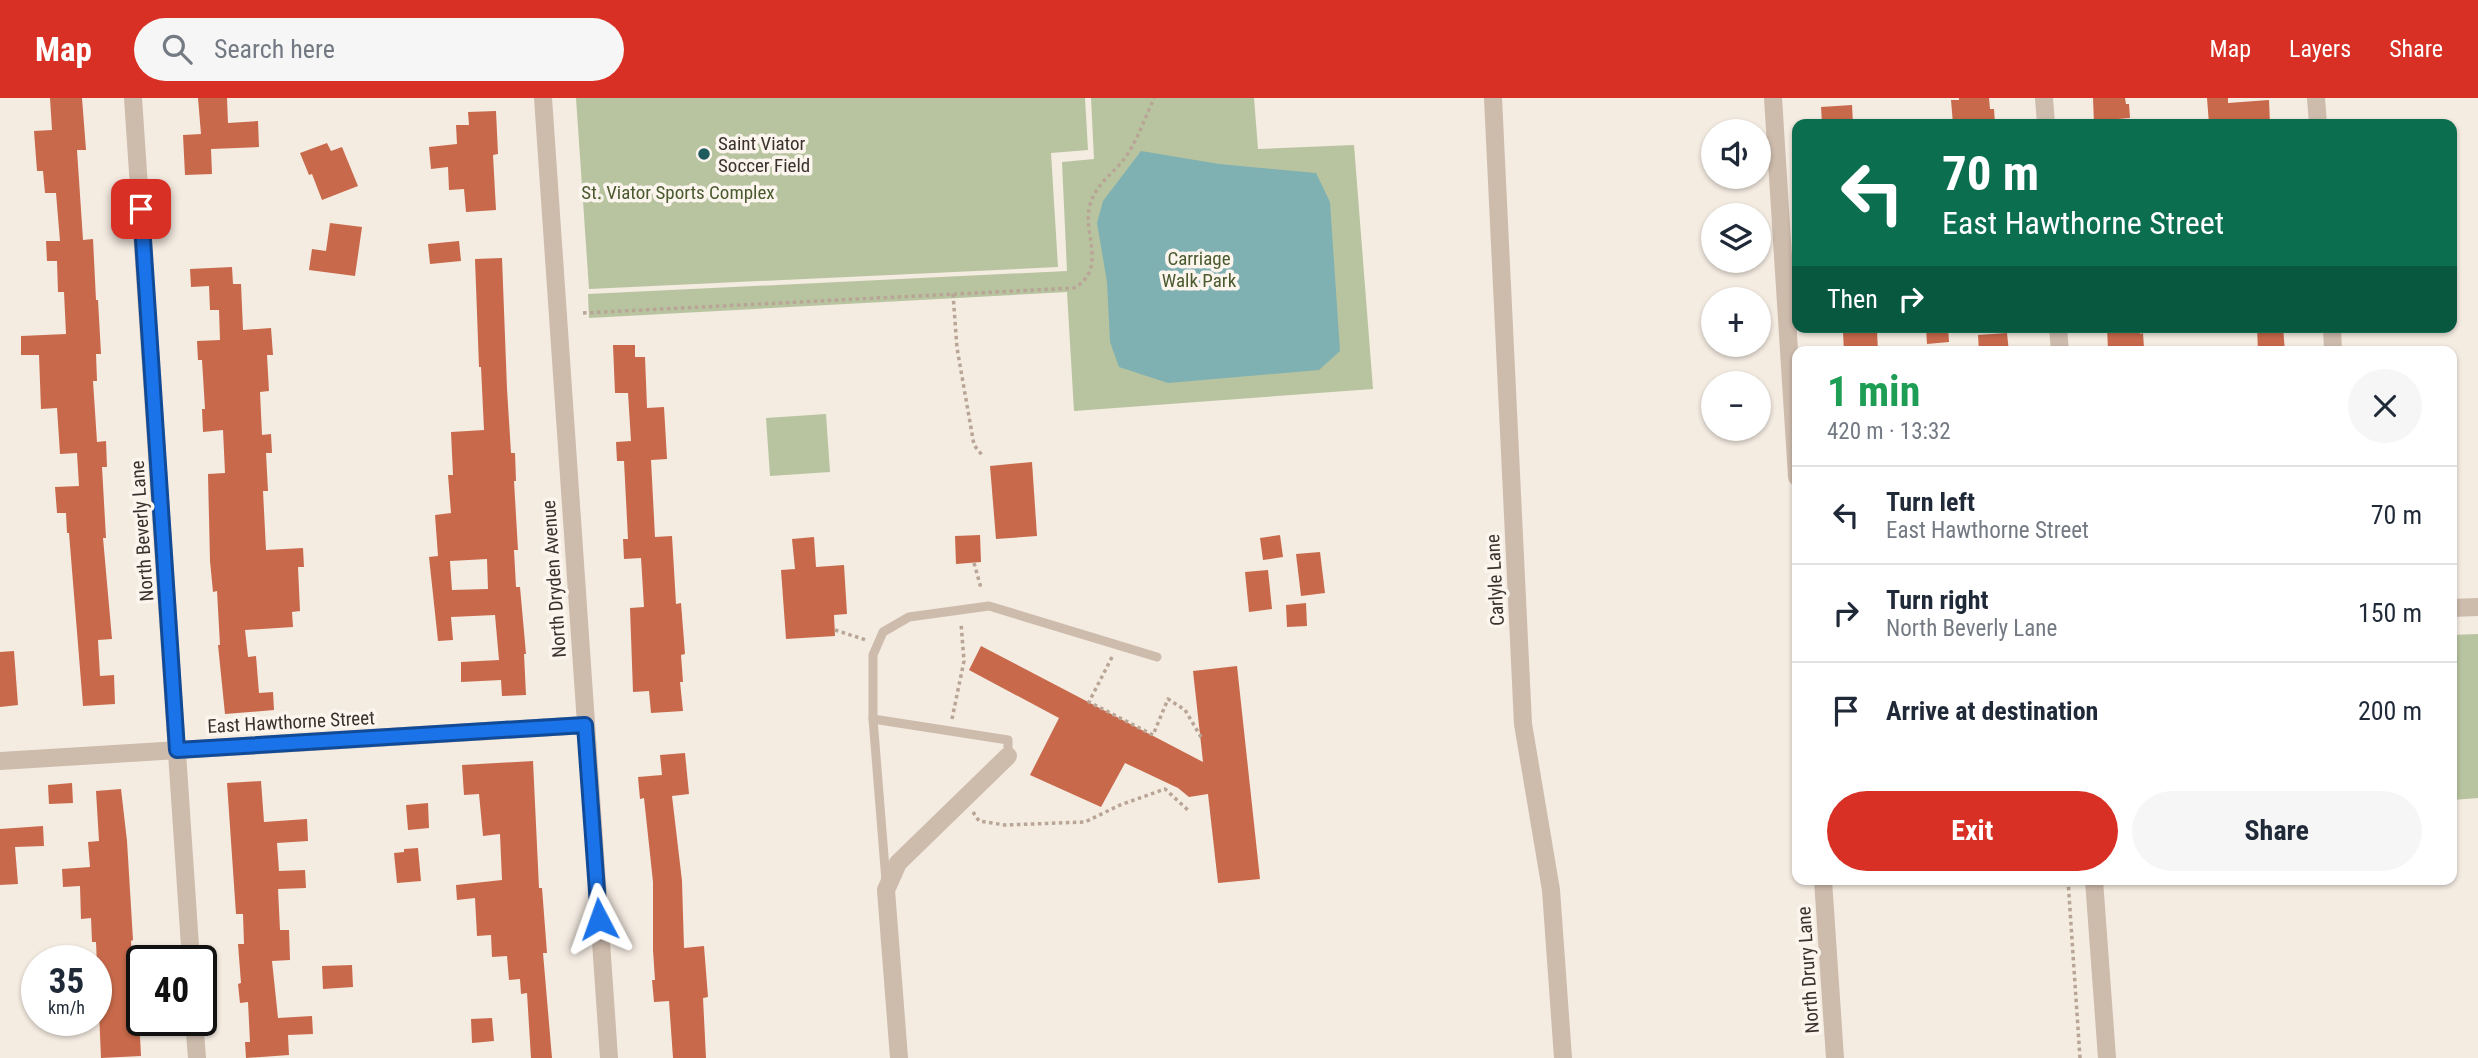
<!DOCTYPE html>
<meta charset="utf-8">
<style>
body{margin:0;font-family:"Roboto Condensed",sans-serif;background:#f6f6f7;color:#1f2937;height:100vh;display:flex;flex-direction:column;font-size:26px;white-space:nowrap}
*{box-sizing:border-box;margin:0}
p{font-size:23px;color:#747a83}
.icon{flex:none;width:38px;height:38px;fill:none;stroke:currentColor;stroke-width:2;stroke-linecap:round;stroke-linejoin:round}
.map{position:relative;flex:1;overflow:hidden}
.details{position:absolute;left:1792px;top:248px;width:665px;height:539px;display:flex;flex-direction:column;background:#fff;border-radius:14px;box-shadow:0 2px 5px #0004}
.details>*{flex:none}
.top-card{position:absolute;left:1792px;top:21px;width:665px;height:214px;border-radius:14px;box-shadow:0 2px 5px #0004;background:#0b6e4f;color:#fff;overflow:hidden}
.buttons{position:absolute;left:1701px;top:21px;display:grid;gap:14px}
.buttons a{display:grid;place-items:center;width:70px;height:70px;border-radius:50%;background:#fff;box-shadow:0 2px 5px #0004;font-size:35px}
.speed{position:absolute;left:21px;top:847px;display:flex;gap:14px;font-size:35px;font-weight:700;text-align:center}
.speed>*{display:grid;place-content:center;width:91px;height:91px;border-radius:50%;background:#fff;box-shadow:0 2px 5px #0004;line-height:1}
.speed small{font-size:18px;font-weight:400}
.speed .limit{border:4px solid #111;border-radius:10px;background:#fff;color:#111}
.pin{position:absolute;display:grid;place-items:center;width:60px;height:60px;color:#fff;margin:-30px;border-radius:14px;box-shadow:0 4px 10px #0006}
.me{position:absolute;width:77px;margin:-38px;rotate:356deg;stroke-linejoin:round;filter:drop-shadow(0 0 5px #0008)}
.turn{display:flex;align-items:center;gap:24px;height:147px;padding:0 35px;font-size:32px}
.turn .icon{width:91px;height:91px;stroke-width:2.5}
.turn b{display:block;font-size:49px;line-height:60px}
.then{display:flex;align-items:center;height:66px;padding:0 35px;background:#0003;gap:14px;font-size:26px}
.round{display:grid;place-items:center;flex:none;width:74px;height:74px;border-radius:37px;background:#f6f6f7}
.summary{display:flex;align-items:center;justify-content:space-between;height:119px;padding:0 35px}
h1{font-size:42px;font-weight:700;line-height:52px;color:#1e9e55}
.button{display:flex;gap:14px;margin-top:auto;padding:14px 35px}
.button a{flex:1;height:80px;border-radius:42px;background:#d93025;color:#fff;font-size:28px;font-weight:700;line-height:80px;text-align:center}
.button a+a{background:#f6f6f7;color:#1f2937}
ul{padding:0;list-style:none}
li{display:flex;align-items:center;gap:21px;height:98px;padding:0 35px;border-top:2px solid #e0e1e3}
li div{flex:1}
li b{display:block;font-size:26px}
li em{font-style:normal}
header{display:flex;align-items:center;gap:42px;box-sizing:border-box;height:98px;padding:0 35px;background:#d93025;color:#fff}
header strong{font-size:33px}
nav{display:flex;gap:38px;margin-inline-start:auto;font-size:24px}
.search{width:490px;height:63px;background:#f6f6f7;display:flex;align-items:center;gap:18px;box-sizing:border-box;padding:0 24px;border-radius:38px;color:#747a83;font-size:26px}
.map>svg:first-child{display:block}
</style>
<header>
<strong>Map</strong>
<div class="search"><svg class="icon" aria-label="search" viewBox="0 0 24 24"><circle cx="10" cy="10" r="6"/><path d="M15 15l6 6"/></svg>Search here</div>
<nav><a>Map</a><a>Layers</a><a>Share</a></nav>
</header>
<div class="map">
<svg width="2478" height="960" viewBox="0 0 2478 960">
<rect width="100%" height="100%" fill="#f4ebe1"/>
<g fill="#b8c4a0">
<polygon points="576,0 1085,0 1088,52 1051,55 1058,169 589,191"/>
<polygon points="1091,0 1254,0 1258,51 1354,47 1373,291 1074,313 1067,194 589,220 588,196 1067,173 1062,64 1094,61"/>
<polygon points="826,316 830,374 770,378 766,320"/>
<polygon points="2478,536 2478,700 2452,702 2452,537"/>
</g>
<polygon fill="#7fb0b2" points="1141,53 1219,66 1316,75 1330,104 1340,253 1319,272 1168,285 1119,269 1110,244 1107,184 1097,125 1103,103"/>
<g fill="#c8694b" fill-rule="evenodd">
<polygon points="50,0 82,0 86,52 77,52 83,142 93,141 96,202 98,202 101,256 96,256 97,283 93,283 97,344 106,343 107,369 102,369 106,440 103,440 112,541 98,542 100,578 114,577 115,606 83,608 69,435 67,435 66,415 57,415 55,389 79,388 77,355 60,356 57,310 41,311 39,257 21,257 21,238 66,236 64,194 58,194 57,163 47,163 46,143 60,143 56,95 45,95 43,73 37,73 34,33 52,32"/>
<polygon points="198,0 227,0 228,25 258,23 259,49 211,51 212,76 185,77 183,37 201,36"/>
<polygon points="1959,0 1989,0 1990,11 1994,11 1995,26 1953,26 1951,2 1959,2"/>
<polygon points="2093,0 2125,0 2126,6 2129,6 2130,20 2118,21 2119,26 2094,26"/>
<polygon points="2207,0 2228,0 2228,5 2269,2 2270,26 2209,26"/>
<polygon points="1852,7 1853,26 1822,26 1821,9"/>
<polygon points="496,13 498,56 493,57 496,112 466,114 464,91 449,92 448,69 431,71 429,49 457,46 456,27 469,27 468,14"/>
<polygon points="327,45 331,53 342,49 358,88 322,102 312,76 309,77 300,55"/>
<polygon points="330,125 362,129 355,178 309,172 312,151 326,153"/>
<polygon points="459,143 461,163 430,166 428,146"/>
<path d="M502 160 507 291 511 355H515L516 383H514L518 452H514L516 489H520L526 556H524L526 597 502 598 501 582 461 584V564L499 562 495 517 451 519 453 542 438 543 429 459 438 458 435 417 451 415 448 377H453L451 334 484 332 481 269H479L475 161ZM487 461 488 491 452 492 450 463Z"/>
<polygon points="232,169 233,186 241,186 243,232 271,230 273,257 267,257 269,293 260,294 262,337 271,336 272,355 266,355 268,393 263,393 266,452 303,450 304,469 298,469 300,513 292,514 293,529 245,532 248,559 256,558 259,595 273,594 274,612 225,616 218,547 220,547 217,493 213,494 210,463 208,376 225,375 223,332 203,334 202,311 205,311 202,262 198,262 197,243 220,242 219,212 210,212 209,188 191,189 190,171"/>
<polygon points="1926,229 1948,229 1949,244 1927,246"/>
<polygon points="2107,229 2140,229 2140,236 2143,235 2144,250 2108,252"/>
<polygon points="2257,229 2283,229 2285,254 2258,254"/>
<polygon points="1877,232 1878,254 1844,254 1843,234"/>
<polygon points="2007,235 2009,254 1979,254 1978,237"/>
<polygon points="613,247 635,247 635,259 645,259 647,310 664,309 667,361 651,362 655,439 672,438 676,506 681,505 685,556 681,557 683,584 680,584 683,613 651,615 649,593 633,594 630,510 644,509 641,460 624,461 623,441 628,441 624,363 617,363 616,344 631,343 628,295 615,295"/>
<polygon points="1032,364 1037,438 996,441 990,368"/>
<polygon points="980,437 981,464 956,466 955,438"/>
<polygon points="1280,437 1283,459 1263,462 1260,440"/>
<polygon points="814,439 816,469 844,467 847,516 834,517 835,538 786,541 781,472 795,471 792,441"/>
<polygon points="1320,454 1325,495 1301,498 1296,456"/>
<polygon points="1268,472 1272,511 1249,514 1245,474"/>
<polygon points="1306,505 1307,528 1287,529 1286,507"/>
<polygon points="981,548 1203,664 1193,573 1237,568 1260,781 1218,785 1208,696 1189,699 1178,690 1125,665 1101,709 1030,677 1059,620 969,572"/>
<polygon points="14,553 18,607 0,609 0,554"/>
<polygon points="685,655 689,696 672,698 682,783 684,850 704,848 708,899 703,900 706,960 673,960 669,903 654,904 652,882 655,882 653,852 653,784 644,700 640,701 638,679 662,677 660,657"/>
<polygon points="533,663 539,790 542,790 547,855 543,855 552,960 531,960 527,895 521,896 520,881 509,882 507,858 492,859 491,837 477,838 475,800 457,802 456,787 502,782 500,736 483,738 479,696 464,697 462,667"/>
<polygon points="261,683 264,724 307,721 308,743 277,745 279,773 305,772 306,790 278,791 280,832 289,832 290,862 272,863 278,920 312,918 313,936 288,937 289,957 246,960 245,944 250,944 248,904 240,905 238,886 241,885 238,846 244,846 243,816 236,816 227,685"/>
<polygon points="72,685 73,705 49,706 48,687"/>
<polygon points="121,691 127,743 133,842 131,843 135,899 138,899 141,958 101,960 96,844 92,844 91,820 81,821 80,788 63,789 62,771 90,769 88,744 99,743 96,693"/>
<polygon points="428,705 429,730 408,732 406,707"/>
<polygon points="43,728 44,748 15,749 18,786 0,787 0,731"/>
<polygon points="418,750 421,783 397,785 394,755 404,754 404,751"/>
<polygon points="352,867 353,889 323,891 322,868"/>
<polygon points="492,920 494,943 472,945 471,921"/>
</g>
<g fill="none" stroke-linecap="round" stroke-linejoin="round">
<g stroke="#b9a596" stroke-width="3.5" stroke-dasharray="3.5 3.5" stroke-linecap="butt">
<polyline points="953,196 957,250 974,347 982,357"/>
<path d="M583 215 1074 190C1107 171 1084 139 1089 111 1095 83 1115 77 1129 54 1139 37 1146 18 1154 0"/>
<polyline points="974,465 981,490"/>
<polyline points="835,532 866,542"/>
<polyline points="1112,559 1089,604 1153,637 1168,601 1185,612 1201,639"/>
<polyline points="952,621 964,563 961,525"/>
<polyline points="973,714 979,723 1005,727 1085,724 1120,707 1165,691 1189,713"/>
<polyline points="2068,782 2080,960"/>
</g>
<g stroke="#cdbbac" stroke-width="9">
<polyline points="873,621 886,783"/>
<polyline points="1008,658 1008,642 873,621 873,557 883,534 909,519 989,508 1157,559"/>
</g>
<g stroke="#cdbbac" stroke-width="18">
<polyline points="133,0 191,863"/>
<polyline points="1493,0 1523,626 1551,792 1563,960"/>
<polyline points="1773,0 1797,379"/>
<polyline points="2044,0 2046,26"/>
<polyline points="2316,0 2318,26"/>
<polyline points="2058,229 2060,254"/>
<polyline points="2332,229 2333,254"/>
<polyline points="2452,510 2478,509"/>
<polyline points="0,663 585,627"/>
<polyline points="1823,782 1835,960"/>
<polyline points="2094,782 2107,960"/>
<polyline points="194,922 197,960"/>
<polyline points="899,960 886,792 898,765 1008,658"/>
</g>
<polyline stroke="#cdbbac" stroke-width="18" points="543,0 609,960"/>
</g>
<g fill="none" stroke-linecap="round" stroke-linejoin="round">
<defs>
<polyline id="route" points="141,111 177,652 585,627 599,821"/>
</defs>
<use href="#route" stroke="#114b97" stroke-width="18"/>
<use href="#route" stroke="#1a73e8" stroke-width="12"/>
</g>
<circle fill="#1f5a5e" stroke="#fbf5ee" stroke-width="2.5" cx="704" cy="56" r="7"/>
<g text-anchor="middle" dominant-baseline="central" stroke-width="7" stroke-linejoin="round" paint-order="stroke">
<g font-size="19" fill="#3b302b" stroke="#fbf5ee" text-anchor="start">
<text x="718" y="45">Saint Viator<tspan x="718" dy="22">Soccer Field</tspan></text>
</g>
<g font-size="19" fill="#4a5a2e" stroke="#fbf5ee">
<text x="678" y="94">St. Viator Sports Complex</text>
<text x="1199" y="160">Carriage<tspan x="1199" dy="22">Walk Park</tspan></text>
</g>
<g font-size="19" fill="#3b302b" stroke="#fbf5ee">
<text transform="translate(142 433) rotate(-94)">North Beverly Lane</text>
<text transform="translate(554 481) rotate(-94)">North Dryden Avenue</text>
<text transform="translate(1495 482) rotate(-93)">Carlyle Lane</text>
<text transform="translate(291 624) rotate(-3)">East Hawthorne Street</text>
<text transform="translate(1808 872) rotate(-94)">North Drury Lane</text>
</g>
</g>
</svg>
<div class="buttons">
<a><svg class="icon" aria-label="sound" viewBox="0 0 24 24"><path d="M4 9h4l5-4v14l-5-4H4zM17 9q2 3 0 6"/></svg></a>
<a><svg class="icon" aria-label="layers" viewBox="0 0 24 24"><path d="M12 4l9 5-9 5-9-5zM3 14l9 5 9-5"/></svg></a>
<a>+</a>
<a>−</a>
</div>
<div class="speed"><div>35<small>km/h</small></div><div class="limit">40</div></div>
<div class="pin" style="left:141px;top:111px;background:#d93025"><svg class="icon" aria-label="arrive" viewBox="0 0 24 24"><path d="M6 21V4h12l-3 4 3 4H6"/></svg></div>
<svg class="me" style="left:599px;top:821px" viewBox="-20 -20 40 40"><path d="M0-17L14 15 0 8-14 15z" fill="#1a73e8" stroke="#fff" stroke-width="4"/></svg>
<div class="top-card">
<div class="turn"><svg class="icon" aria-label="left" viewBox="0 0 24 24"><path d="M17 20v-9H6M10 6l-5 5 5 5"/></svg><div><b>70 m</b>East Hawthorne Street</div></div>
<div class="then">Then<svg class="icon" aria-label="right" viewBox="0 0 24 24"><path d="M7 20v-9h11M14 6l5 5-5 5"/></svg></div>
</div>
<section class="details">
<div class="summary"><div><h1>1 min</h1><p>420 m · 13:32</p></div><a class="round"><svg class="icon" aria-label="close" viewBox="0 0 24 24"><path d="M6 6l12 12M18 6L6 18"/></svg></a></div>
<ul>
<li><svg class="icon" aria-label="left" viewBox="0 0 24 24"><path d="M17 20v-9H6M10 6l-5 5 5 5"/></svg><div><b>Turn left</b><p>East Hawthorne Street</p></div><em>70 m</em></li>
<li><svg class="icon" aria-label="right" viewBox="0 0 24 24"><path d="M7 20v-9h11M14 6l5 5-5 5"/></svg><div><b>Turn right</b><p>North Beverly Lane</p></div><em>150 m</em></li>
<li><svg class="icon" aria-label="arrive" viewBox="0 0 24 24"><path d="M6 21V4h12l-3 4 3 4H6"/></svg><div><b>Arrive at destination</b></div><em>200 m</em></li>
</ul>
<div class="button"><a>Exit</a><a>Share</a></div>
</section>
</div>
